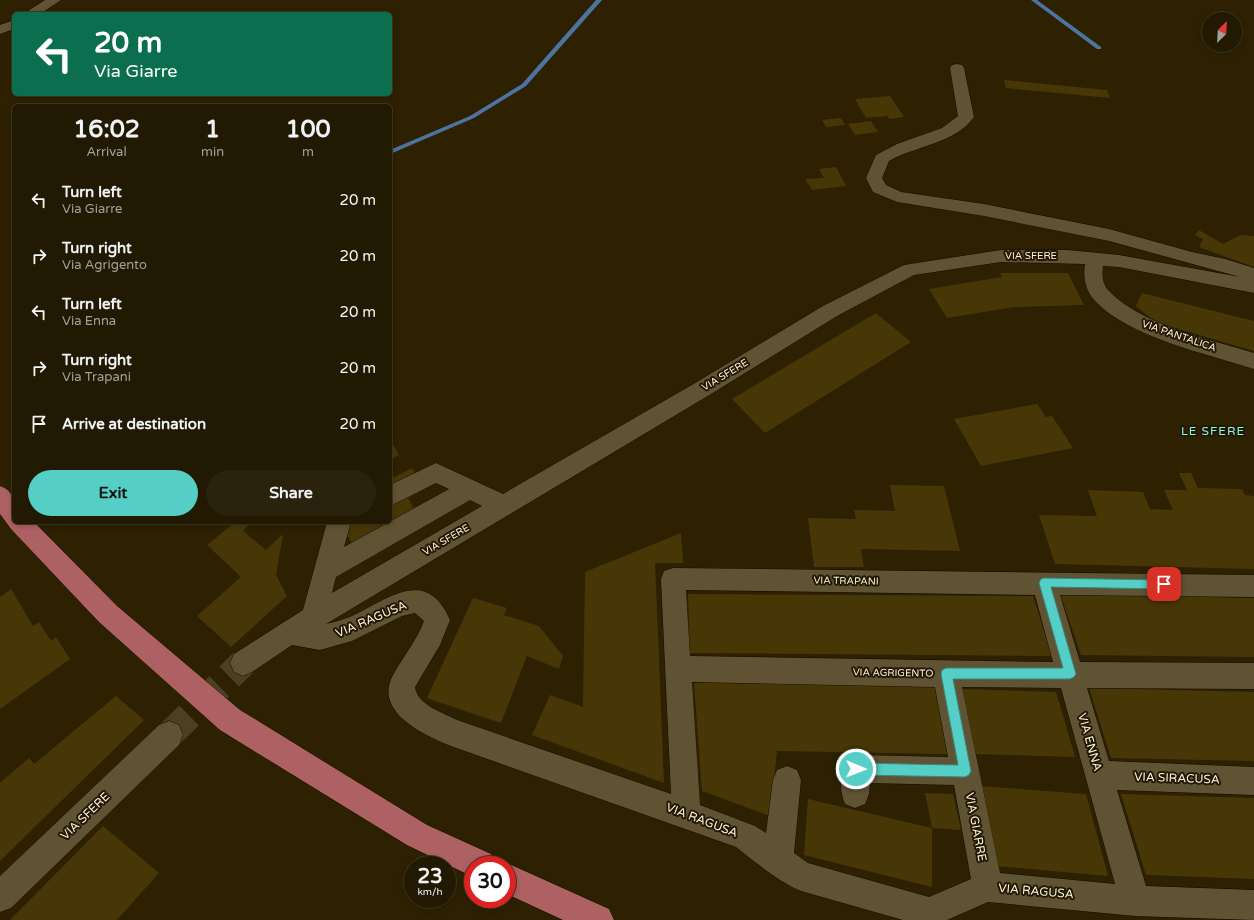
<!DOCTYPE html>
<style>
body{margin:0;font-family:"Varela Round",sans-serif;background:#2a220c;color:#f1f3f6;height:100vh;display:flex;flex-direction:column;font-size:15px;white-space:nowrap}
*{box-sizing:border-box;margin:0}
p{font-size:13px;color:#a2a099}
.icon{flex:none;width:22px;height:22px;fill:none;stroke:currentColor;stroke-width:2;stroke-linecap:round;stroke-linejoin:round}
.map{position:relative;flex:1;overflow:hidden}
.details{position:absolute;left:12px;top:104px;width:380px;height:420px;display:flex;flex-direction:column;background:#221902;border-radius:6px;box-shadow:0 2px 6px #0003,0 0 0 1px #3f3824}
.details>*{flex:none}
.top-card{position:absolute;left:12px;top:12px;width:380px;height:84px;border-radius:6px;box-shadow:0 2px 6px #0003,0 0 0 1px #3f3824;background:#0b6e4f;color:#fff;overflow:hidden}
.needle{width:26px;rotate:24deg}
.buttons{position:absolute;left:1202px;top:12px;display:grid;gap:8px}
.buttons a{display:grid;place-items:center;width:40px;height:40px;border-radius:50%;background:#221902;box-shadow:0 2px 6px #0003,0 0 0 1px #3f3824;font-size:20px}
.speed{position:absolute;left:404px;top:856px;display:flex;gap:8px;font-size:20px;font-weight:700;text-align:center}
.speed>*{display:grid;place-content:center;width:52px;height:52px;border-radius:50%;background:#221902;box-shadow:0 2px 6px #0003,0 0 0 1px #3f3824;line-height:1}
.speed small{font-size:10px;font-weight:400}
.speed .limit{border:6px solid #d22;background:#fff;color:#111}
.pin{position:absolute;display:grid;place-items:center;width:34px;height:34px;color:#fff;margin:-17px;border-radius:8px;box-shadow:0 2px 6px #0006}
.me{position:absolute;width:44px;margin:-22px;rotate:91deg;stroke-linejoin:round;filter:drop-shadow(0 0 3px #0008)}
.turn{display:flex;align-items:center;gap:14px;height:84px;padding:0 16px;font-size:18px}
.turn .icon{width:52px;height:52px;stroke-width:2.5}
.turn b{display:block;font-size:28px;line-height:34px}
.eta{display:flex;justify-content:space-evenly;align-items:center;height:68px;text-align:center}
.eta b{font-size:24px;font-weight:800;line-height:28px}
.action{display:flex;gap:8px;margin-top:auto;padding:8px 16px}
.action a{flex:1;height:46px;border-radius:24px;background:#55cec5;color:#111;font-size:16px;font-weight:800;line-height:46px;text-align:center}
.action a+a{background:#2a220c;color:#f1f3f6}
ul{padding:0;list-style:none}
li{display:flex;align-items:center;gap:12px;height:56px;padding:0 16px}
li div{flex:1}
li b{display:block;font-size:15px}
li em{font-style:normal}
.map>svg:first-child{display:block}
</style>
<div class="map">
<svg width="1254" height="920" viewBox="0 0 1254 920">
<rect width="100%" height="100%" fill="#2d2102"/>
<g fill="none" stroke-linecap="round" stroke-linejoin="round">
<g fill="#4d73a1" fill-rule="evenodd">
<polygon points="596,0 602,0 526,86 474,118 390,154 390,150 470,116 522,84"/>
<polygon points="1031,0 1037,0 1101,47 1101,49 1097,49"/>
</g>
</g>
<g fill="#483706">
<polygon points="1004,80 1107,90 1110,98 1006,88"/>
<polygon points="890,96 904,117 889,119 888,116 866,118 855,99"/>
<polygon points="841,118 845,125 826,127 822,120"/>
<polygon points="871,121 878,132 855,135 848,124"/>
<polygon points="836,167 846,186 812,190 805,179 824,178 819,169"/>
<polygon points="1199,230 1223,244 1241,235 1254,236 1254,267 1199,247 1203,239 1195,235"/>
<polygon points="1000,273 1068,273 1084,305 1014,307 947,318 929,289 1002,277"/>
<polygon points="1142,293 1254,321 1254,351 1155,322 1136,306"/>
<polygon points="876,313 911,342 765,433 732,399"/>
<polygon points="1037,404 1046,417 1052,416 1073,448 981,466 954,419"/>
<polygon points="390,439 399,455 390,460"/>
<polygon points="412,468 425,489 408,498 421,521 358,555 346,532 333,539 324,522 390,522 390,477 391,479"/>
<polygon points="1179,473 1191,473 1198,488 1242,489 1245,495 1254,496 1254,569 1055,564 1039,515 1097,516 1088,490 1143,492 1150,509 1173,510 1164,490 1187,490"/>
<polygon points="890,485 944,486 960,551 861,549 864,567 814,567 808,518 856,519 854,510 895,511"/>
<polygon points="235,522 250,523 243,531 266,550 283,534 276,575 287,596 231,647 197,616 241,577 207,545"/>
<polygon points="681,533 683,563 655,563 664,783 532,735 550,695 583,707 585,572"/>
<polygon points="11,589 33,626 39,622 51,641 56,637 70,659 0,709 0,597"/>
<polygon points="688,594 1033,596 1052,656 690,653"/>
<polygon points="1060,594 1254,598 1254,657 1081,655"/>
<polygon points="473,598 507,608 504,615 539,626 563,656 559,669 527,656 501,723 427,698"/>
<polygon points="694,683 935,684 950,754 777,751 770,816 702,791"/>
<polygon points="1089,688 1254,692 1254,761 1111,758"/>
<polygon points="962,689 1056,692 1075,757 974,754"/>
<polygon points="116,696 144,720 0,861 0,783 29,758 34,764"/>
<polygon points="980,786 1086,794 1108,876 995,866"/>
<polygon points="925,793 953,794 961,830 932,828"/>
<polygon points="1121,794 1254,798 1254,879 1146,875"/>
<polygon points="808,799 932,828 932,887 804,855"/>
<polygon points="103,826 159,873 117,920 10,920"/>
</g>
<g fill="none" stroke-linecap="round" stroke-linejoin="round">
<polyline stroke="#4c4023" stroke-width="28" stroke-dasharray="28 14" stroke-linecap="butt" points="169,735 243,663"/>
<defs>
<g id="minor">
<polygon points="45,0 61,0 40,14 23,14"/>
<polygon points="14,20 14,29 0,34 0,25"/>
<path d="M957 64 962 65 964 68 974 117C956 143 915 146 889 161L882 178 886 185 901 192 984 204 1109 229 1192 252 1225 259 1254 268V293L1119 267 1103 266C1102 275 1102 284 1109 291 1139 324 1212 340 1254 353V369C1207 354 1129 337 1095 301 1085 290 1083 277 1085 264L1001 262 914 275 837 316 711 394 326 624C334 622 342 620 350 617 387 600 426 565 450 620L440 645 415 687C417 705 444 713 457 720L671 794 661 579 664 571 673 568 1254 575V597L1060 595 1080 662 1254 663V689L1087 688 1109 761 1254 767V795L1117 790 1146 886 1254 890V920L1135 916 988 902 947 920H903L801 891C777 881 757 863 736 847L451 746C424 735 373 712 393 675 403 657 417 640 424 621L415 613 402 616 352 641 320 650 292 645 252 672 243 676 234 672 230 663 234 654 303 610 327 522H351L344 547 449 489 436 483 390 506V485L436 463 503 494 697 382 823 306 904 265 1001 250H1067L1119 255 1240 277 1109 241 984 216 897 202 873 192 866 178 876 155 897 144 942 128 958 116 950 68 952 65ZM470 500 482 506 332 593 336 577ZM686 590 1035 595 1053 662 690 656ZM692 682 935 687 948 757 856 755 846 759C840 774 839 790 845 804L855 808 865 804 869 794 870 783 954 785 971 879 929 897 808 863 794 853 801 780 797 770 787 766 777 770 773 780 766 833 755 826 700 805ZM962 687 1061 688 1115 884 1000 873Z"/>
<polygon points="169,721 179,725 183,735 179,745 11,908 0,912 0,876 159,725"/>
</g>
<g id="major">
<path d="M0 486C17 492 14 506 14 522H34L117 606 240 710 427 825 491 854 495 865H473V877L407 845 220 730 99 622 11 529 0 514Z"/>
<polygon points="507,863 609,909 614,920 563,920 507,894 507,865 502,865"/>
</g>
</defs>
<use href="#minor" stroke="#130b00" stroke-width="1"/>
<use href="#major" stroke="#130b00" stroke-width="1"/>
<use href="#minor" fill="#605334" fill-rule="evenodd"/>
<use href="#major" fill="#ae6163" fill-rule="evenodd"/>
</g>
<polygon fill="#55cec5" stroke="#378680" points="1044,578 1164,580 1168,581 1169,584 1168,588 1164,589 1051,587 1076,674 1074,677 1070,679 953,679 971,771 969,775 965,777 856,775 852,773 850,769 852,765 856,763 958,765 941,674 942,670 946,668 1063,668 1039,583 1041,579"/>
<g text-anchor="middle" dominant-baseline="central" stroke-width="4" stroke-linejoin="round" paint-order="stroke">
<g font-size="10" fill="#fbf3e1" stroke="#231800">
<text x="1031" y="256">VIA SFERE</text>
<text transform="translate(1179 336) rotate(19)">VIA PANTALICA</text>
<text transform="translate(725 375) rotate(-31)">VIA SFERE</text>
<text transform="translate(446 540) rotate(-30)">VIA SFERE</text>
<text transform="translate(846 581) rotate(1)">VIA TRAPANI</text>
<text transform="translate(893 673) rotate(1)">VIA AGRIGENTO</text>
</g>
<g font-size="12" letter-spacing="1" fill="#8cf6ed" stroke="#231800">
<text x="1213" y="431">LE SFERE</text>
</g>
<g font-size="12" fill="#fbf3e1" stroke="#231800">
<text transform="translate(371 619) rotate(-23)">VIA RAGUSA</text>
<text transform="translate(1090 742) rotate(74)">VIA ENNA</text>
<text transform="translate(1177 778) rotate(2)">VIA SIRACUSA</text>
<text transform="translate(85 816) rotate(-44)">VIA SFERE</text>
<text transform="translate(702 820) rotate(21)">VIA RAGUSA</text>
<text transform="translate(976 827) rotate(79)">VIA GIARRE</text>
<text transform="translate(1036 891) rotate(5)">VIA RAGUSA</text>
</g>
</g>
</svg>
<div class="buttons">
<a><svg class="needle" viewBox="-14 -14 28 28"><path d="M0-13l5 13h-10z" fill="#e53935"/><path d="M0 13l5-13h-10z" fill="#a2a099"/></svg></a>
</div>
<div class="speed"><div>23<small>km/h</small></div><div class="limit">30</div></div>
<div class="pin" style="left:1164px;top:584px;background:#d93025"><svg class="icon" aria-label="arrive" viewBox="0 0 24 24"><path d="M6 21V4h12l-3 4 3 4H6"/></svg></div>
<svg class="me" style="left:856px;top:769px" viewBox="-20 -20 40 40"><circle r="17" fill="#55cec5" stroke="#fff" stroke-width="3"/><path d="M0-11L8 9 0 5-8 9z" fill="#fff"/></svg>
<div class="top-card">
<div class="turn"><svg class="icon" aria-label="left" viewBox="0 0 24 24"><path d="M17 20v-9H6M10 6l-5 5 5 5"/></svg><div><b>20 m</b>Via Giarre</div></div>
</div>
<section class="details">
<div class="eta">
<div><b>16:02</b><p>Arrival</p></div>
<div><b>1</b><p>min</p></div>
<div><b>100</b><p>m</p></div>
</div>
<ul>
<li><svg class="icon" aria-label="left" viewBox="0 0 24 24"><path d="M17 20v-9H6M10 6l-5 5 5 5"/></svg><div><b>Turn left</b><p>Via Giarre</p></div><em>20 m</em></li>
<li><svg class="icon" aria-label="right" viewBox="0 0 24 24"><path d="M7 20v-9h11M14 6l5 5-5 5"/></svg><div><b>Turn right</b><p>Via Agrigento</p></div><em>20 m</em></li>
<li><svg class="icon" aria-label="left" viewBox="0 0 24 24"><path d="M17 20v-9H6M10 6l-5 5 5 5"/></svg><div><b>Turn left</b><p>Via Enna</p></div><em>20 m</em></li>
<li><svg class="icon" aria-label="right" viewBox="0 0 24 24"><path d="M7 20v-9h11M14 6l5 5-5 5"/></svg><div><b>Turn right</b><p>Via Trapani</p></div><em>20 m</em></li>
<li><svg class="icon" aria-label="arrive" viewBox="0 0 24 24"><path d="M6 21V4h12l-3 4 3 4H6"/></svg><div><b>Arrive at destination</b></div><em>20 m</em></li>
</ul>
<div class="action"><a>Exit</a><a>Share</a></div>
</section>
</div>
